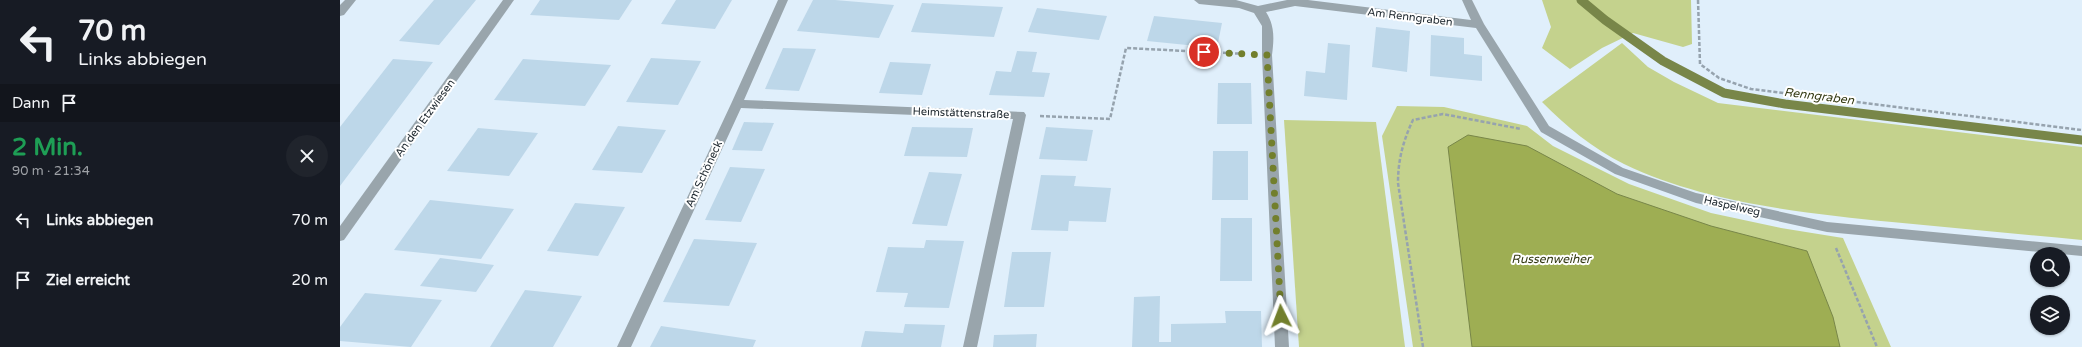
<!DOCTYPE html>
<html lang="de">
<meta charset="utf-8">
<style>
body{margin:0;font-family:"Varela Round",sans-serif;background:#20242c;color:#f1f3f6;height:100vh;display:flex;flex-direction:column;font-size:15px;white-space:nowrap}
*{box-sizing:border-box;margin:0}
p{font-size:13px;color:#9ea1a6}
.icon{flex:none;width:22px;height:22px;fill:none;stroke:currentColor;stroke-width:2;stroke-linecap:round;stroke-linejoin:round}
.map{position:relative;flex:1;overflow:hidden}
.sheet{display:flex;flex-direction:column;background:#171b24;width:340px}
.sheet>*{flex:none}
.guide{background:#171b24;color:#f1f3f6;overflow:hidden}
.buttons{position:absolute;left:1690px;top:247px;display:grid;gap:8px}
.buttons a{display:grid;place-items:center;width:40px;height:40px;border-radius:50%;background:#171b24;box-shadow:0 1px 3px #0004;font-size:20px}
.pin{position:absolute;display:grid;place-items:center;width:34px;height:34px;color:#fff;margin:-17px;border:2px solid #fff;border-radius:50%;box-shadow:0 1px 4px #0007}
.me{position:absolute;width:44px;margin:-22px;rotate:357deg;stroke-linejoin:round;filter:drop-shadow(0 0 3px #0008)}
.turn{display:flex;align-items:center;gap:14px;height:84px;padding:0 12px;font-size:18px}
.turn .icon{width:52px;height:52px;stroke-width:2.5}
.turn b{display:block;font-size:28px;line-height:34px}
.then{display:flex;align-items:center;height:38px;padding:0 12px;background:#0003;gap:8px;font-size:15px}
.round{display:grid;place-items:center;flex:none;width:42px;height:42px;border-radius:21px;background:#20242c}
.overview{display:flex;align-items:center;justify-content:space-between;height:68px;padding:0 12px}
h1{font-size:24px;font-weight:800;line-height:30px;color:#1e9e55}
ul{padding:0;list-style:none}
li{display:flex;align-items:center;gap:12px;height:60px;padding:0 12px}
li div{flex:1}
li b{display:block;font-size:15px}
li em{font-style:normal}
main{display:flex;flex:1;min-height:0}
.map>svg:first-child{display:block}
</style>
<main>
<section class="sheet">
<div class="guide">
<div class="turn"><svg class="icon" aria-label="left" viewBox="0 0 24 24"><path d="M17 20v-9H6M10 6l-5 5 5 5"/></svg><div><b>70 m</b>Links abbiegen</div></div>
<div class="then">Dann<svg class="icon" aria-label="arrive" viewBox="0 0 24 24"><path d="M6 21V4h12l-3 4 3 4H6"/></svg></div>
</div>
<div class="overview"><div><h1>2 Min.</h1><p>90 m · 21:34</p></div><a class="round"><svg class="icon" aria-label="close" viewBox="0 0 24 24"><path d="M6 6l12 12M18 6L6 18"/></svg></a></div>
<ul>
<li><svg class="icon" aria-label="left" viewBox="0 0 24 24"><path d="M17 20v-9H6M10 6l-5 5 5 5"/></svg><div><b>Links abbiegen</b></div><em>70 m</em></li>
<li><svg class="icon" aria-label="arrive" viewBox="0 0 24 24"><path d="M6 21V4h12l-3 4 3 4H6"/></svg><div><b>Ziel erreicht</b></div><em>20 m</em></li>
</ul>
</section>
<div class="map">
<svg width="1742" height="347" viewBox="0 0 1742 347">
<rect width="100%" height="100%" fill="#e0effb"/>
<g fill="#c4d28d">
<polygon points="1202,0 1351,0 1352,44 1343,47 1293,33 1262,48 1230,69 1202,48 1211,27"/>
<path d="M1282 43 1308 67 1334 82 1378 103 1742 147V240C1679 234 1615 228 1552 222 1464 213 1365 203 1284 164 1253 149 1226 126 1202 102Z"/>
<polygon points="1057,106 1104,107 1187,126 1213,146 1289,184 1371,213 1441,228 1503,238 1551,347 1073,347 1042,136"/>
<polygon points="944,120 1036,122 1065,347 959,347"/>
</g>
<polygon fill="#9eae53" stroke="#788649" points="1128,135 1187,146 1277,194 1371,226 1467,251 1493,317 1500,347 1132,347 1108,147"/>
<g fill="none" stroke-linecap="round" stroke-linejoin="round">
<polyline stroke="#788649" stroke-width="9" points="1241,0 1265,20 1323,61 1384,93 1445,104 1742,140"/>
</g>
<g fill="#bdd7e9">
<polygon points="94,0 136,0 99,45 59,41"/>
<polygon points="200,0 292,0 279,20 190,15"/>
<polygon points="336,0 392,0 375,29 321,24"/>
<polygon points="473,0 495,0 554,5 539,38 457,31"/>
<polygon points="582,3 622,5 663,7 654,37 571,32"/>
<polygon points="697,8 767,16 759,40 688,32"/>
<polygon points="814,16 882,23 877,48 807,41"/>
<polygon points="1036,27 1070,31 1067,72 1032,67"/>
<polygon points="1091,35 1124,38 1124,54 1142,56 1142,81 1090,76"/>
<polygon points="988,43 1010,45 1007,100 964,96 966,71 985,73"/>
<polygon points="443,48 476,49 459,91 425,89"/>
<polygon points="677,51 697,52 692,72 710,73 704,97 649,95 656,71 671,72"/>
<polygon points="311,58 361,61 338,105 286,102"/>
<polygon points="53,59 93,62 0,186 0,127"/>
<polygon points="183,59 271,65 245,106 154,100"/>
<polygon points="550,62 591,64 582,95 539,93"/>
<polygon points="878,83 911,83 912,124 877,124"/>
<polygon points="404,122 434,123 422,151 392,150"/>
<polygon points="278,126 326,130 302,173 252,170"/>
<polygon points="572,127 633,128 627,157 564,156"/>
<polygon points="706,127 753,130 747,161 699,159"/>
<polygon points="138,128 198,133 169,176 107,171"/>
<polygon points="873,151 908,151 908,200 872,200"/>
<polygon points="390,167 425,169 401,222 365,220"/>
<polygon points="589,172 622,174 607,226 572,224"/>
<polygon points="701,175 736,176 734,186 771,188 766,222 729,221 728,231 691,230"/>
<polygon points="90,200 174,209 141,259 54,250"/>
<polygon points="235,203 285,207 258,256 207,251"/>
<polygon points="881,218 912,218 912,281 880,281"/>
<polygon points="354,239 417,243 389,306 323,302"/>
<polygon points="586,240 624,241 609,308 564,307 568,293 536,292 548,247 584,248"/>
<polygon points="672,252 711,252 704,307 664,307"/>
<polygon points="100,258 154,265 136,292 80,286"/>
<polygon points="185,290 242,296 213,347 150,347"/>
<polygon points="25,293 102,300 71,347 0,341 0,327"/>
<polygon points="820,296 819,342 831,342 831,324 886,323 885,311 921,311 922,347 792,347 794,297"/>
<polygon points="565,324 605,325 601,347 521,347 525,331 563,333"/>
<polygon points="321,326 416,340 413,347 310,347"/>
<polygon points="697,334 696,347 653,347 654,335"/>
</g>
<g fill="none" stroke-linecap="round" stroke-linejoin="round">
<g stroke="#96a3ae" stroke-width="2.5" stroke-dasharray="4 2" stroke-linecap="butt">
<polyline points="1358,0 1360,64 1379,78 1411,89 1742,130"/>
<polyline points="700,116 770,119 786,48 907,54"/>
<polyline points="1496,248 1537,347"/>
<path d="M1083 347 1058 183C1058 160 1063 141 1073 120L1103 114 1181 129"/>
</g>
<g fill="#99a5ac" fill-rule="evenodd">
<polygon points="5,0 16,0 4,15 0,16 0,5"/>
<polygon points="163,0 174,0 4,240 0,241 0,226"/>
<polygon points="438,0 448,0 404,100 684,112 686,115 637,347 623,347 673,119 401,108 291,347 277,347 391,104"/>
<path d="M854 0H896L918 6 947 0H968L1131 20 1122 0H1132L1144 24 1209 126 1283 168 1356 193 1487 222 1742 246V256L1487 232 1356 203 1275 174 1201 132 1136 28 955 6 926 12C935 26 934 39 932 55L949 347H935L922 55V26L914 13 899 8 859 4Z"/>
</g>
</g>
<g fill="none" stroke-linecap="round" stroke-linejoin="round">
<polyline stroke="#727f2c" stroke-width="7" stroke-dasharray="0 12.6" points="864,52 927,55 941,316"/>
</g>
<g text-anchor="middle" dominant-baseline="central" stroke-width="4" stroke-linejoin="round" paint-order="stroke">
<g font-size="11" fill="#202a31" stroke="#fff">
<text transform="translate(1070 17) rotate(7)">Am Renngraben</text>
<text transform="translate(621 113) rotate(2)">Heimstättenstraße</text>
<text transform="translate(85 118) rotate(-54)">An den Etzwiesen</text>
<text transform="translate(364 174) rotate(-65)">Am Schöneck</text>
<text transform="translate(1392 206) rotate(13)">Haspelweg</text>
</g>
<g font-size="12" font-style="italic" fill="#333912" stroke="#fff">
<text transform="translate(1479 96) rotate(7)">Renngraben</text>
<text x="1211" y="259">Russenweiher</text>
</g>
</g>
</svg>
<div class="buttons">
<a><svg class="icon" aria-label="search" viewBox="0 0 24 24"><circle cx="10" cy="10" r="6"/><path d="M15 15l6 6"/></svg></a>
<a><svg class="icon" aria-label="layers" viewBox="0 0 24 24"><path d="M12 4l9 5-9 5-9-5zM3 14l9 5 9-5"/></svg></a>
</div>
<div class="pin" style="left:864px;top:52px;background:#d93025"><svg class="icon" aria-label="arrive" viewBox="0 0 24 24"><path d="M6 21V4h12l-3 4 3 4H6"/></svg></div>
<svg class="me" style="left:941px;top:316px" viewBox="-20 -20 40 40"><path d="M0-17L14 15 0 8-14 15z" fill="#727f2c" stroke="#fff" stroke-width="4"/></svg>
</div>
</main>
